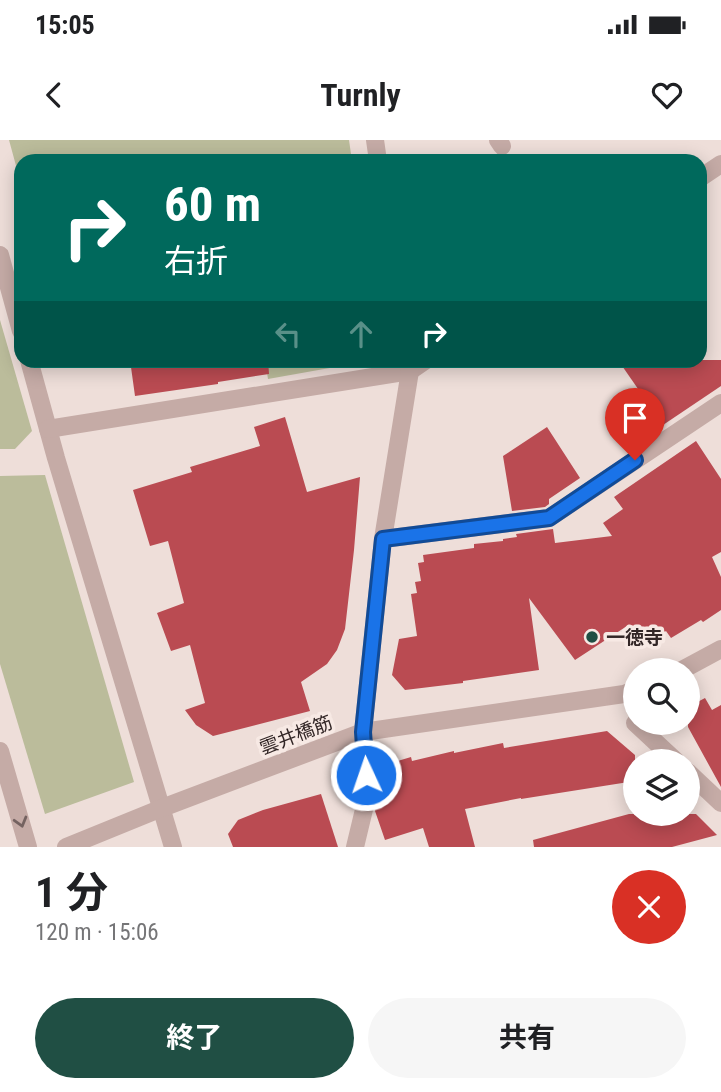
<!DOCTYPE html>
<html lang="ja">
<meta charset="utf-8">
<style>
body{margin:0;font-family:"Roboto Condensed","Noto Sans JP",sans-serif;background:#f6f6f6;color:#202124;height:100vh;display:flex;flex-direction:column;font-size:26px;white-space:nowrap}
*{box-sizing:border-box;margin:0}
p{font-size:23px;color:#757577}
.icon{flex:none;width:38px;height:38px;fill:none;stroke:currentColor;stroke-width:2;stroke-linecap:round;stroke-linejoin:round}
.map{position:relative;height:707px;overflow:hidden}
.sheet{display:flex;flex-direction:column;background:#fff;flex:1}
.sheet>*{flex:none}
.hud{position:absolute;left:14px;top:14px;width:693px;height:214px;border-radius:21px;box-shadow:0 4px 18px #0003;background:#00695c;color:#fff;overflow:hidden}
.fabs{position:absolute;left:623px;top:518px;display:grid;gap:14px}
.fabs a{display:grid;place-items:center;width:77px;height:77px;border-radius:50%;background:#fff;box-shadow:0 4px 18px #0003;font-size:35px}
.pin{position:absolute;display:grid;place-items:center;width:60px;height:60px;color:#fff;margin:-72px -30px;border-radius:50% 50% 50% 0;rotate:-45deg;box-shadow:0 0 7px #0007}
.pin .icon{rotate:45deg}
.me{position:absolute;width:77px;margin:-38px;rotate:357deg;stroke-linejoin:round;filter:drop-shadow(0 0 5px #0008)}
.turn{display:flex;align-items:center;gap:24px;height:147px;padding:0 35px;font-size:32px}
.turn .icon{width:91px;height:91px;stroke-width:2.5}
.turn b{display:block;font-size:49px;line-height:60px}
.lanes{display:flex;align-items:center;height:66px;padding:0 35px;background:#0003;justify-content:center;gap:35px;direction:ltr}
.lanes .off{opacity:.35}
.round{display:grid;place-items:center;flex:none;width:74px;height:74px;border-radius:37px;background:#f6f6f6}
.headline{display:flex;align-items:center;justify-content:space-between;height:119px;padding:0 35px}
h1{font-size:42px;font-weight:700;line-height:52px}
.cta{display:flex;gap:14px;margin-top:auto;padding:14px 35px}
.cta a{flex:1;height:80px;border-radius:42px;background:#204f44;color:#fff;font-size:28px;font-weight:700;line-height:80px;text-align:center}
.cta a+a{background:#f6f6f6;color:#202124}
.status{display:flex;justify-content:space-between;align-items:center;height:49px;padding:0 35px;background:#fff;direction:ltr}
.status svg{height:19px;fill:currentColor}
header{display:flex;justify-content:space-between;align-items:center;height:91px;padding:0 35px;background:#fff;font-size:32px;font-weight:700}
.map>svg:first-child{display:block}
</style>
<div class="status"><b>15:05</b><svg viewBox="0 0 49 12"><path d="M0 12V9h3v3zM5 12V6h3v6zM10 12V3h3v9zM15 12V0h3v12zM26 1h20v11H26zM47 4h2v5h-2z"/></svg></div>
<header><svg class="icon" aria-label="back" viewBox="0 0 24 24"><path d="M15 5l-7 7 7 7"/></svg>Turnly<svg class="icon" aria-label="heart" viewBox="0 0 24 24"><path d="M12 20l-8-8c-3-5 5-10 8-4 3-6 11-1 8 4z"/></svg></header>
<div class="map">
<svg width="721" height="707" viewBox="0 0 721 707">
<rect width="100%" height="100%" fill="#eeded9"/>
<g fill="#bbbc9b">
<polygon points="9,0 349,0 352,21 21,21 21,44"/>
<polygon points="0,180 32,291 15,309 0,309"/>
<polygon points="265,220 369,221 268,239"/>
<polygon points="45,335 134,642 45,674 0,524 0,336"/>
</g>
<g fill="#ba4b52">
<polygon points="130,220 268,220 269,234 218,242 218,244 135,256"/>
<polygon points="618,220 721,220 721,246 663,285"/>
<polygon points="285,277 307,352 360,337 354,410 345,489 337,510 327,524 301,542 310,571 213,596 196,585 185,570 205,563 190,505 171,511 157,473 184,463 168,401 150,406 133,350 192,332 190,327 260,306 254,287"/>
<polygon points="547,287 580,338 549,359 549,364 545,367 512,371 503,316"/>
<polygon points="696,301 721,339 721,412 712,417 721,437 721,470 703,482 701,480 671,498 666,491 641,507 627,486 575,520 529,458 539,530 463,541 463,543 405,550 392,535 399,499 417,496 411,454 417,453 415,442 421,441 418,423 424,422 423,415 474,408 474,404 503,401 503,399 517,397 516,394 553,389 555,403 612,396 603,383 623,369 614,357"/>
<polygon points="705,558 712,570 721,565 721,647 688,587 688,567"/>
<polygon points="607,591 635,615 635,641 521,659 521,658 465,669 475,707 429,707 423,688 385,700 375,671 381,626 411,617 412,621 454,611 454,613 503,603 504,608"/>
<polygon points="321,654 338,707 233,707 228,694 238,680 263,670"/>
<polygon points="629,674 696,674 717,695 672,707 534,707 533,700"/>
</g>
<g fill="none" stroke-linecap="round" stroke-linejoin="round">
<g stroke="#c5aba6" stroke-width="18">
<polyline points="375,0 378,21"/>
<polyline points="498,0 502,6"/>
<polyline points="700,38 721,24"/>
<polyline points="0,115 21,191"/>
<polyline points="29,220 56,318 173,707"/>
<polyline points="48,289 410,231 426,220"/>
<polyline points="383,399 549,378 721,263"/>
<polyline points="682,530 721,509"/>
<polyline points="635,583 676,621"/>
<polyline points="0,611 28,707"/>
<polyline points="688,632 721,663"/>
<polyline points="66,707 162,668 363,592 624,554 635,550"/>
<polyline points="355,707 367,657 363,592 383,399 410,231 408,220"/>
</g>
</g>
<defs><path id="oneway-chevron" d="M-2-3.5L2.5 0L-2 3.5" fill="none" stroke-width="1.6" stroke-linecap="round" stroke-linejoin="round" transform="scale(1.75)"/></defs>
<use stroke="#746260" href="#oneway-chevron" transform="translate(21 682) rotate(74)"/>
<g fill="none" stroke-linecap="round" stroke-linejoin="round">
<defs>
<polyline id="route" points="366,635 363,592 383,399 549,378 635,320"/>
</defs>
<use href="#route" stroke="#114b97" stroke-width="18"/>
<use href="#route" stroke="#1a73e8" stroke-width="12"/>
</g>
<circle fill="#204f44" stroke="#f7e9e4" stroke-width="2.5" cx="592" cy="497" r="7"/>
<g text-anchor="middle" dominant-baseline="central" stroke-width="7" stroke-linejoin="round" paint-order="stroke">
<g font-size="19" font-weight="bold" fill="#322626" stroke="#f7e9e4" text-anchor="start">
<text x="606" y="497">一徳寺</text>
</g>
<g font-size="19" fill="#322626" stroke="#f7e9e4">
<text transform="translate(296 595) rotate(-21)">雲井橋筋</text>
</g>
</g>
</svg>
<div class="fabs">
<a><svg class="icon" aria-label="search" viewBox="0 0 24 24"><circle cx="10" cy="10" r="6"/><path d="M15 15l6 6"/></svg></a>
<a><svg class="icon" aria-label="layers" viewBox="0 0 24 24"><path d="M12 4l9 5-9 5-9-5zM3 14l9 5 9-5"/></svg></a>
</div>
<div class="pin" style="left:635px;top:320px;background:#d93025"><svg class="icon" aria-label="arrive" viewBox="0 0 24 24"><path d="M6 21V4h12l-3 4 3 4H6"/></svg></div>
<svg class="me" style="left:366px;top:635px" viewBox="-20 -20 40 40"><circle r="17" fill="#1a73e8" stroke="#fff" stroke-width="3"/><path d="M0-11L8 9 0 5-8 9z" fill="#fff"/></svg>
<div class="hud">
<div class="turn"><svg class="icon" aria-label="right" viewBox="0 0 24 24"><path d="M7 20v-9h11M14 6l5 5-5 5"/></svg><div><b>60 m</b>右折</div></div>
<div class="lanes"><svg class="icon off" aria-label="left" viewBox="0 0 24 24"><path d="M17 20v-9H6M10 6l-5 5 5 5"/></svg><svg class="icon off" aria-label="ahead" viewBox="0 0 24 24"><path d="M12 20V5M6 11l6-6 6 6"/></svg><svg class="icon" aria-label="right" viewBox="0 0 24 24"><path d="M7 20v-9h11M14 6l5 5-5 5"/></svg></div>
</div>
</div>
<section class="sheet">
<div class="headline"><div><h1>1 分</h1><p>120 m · 15:06</p></div><a class="round" style="background:#d93025;color:#fff"><svg class="icon" aria-label="close" viewBox="0 0 24 24"><path d="M6 6l12 12M18 6L6 18"/></svg></a></div>
<div class="cta"><a>終了</a><a>共有</a></div>
</section>
